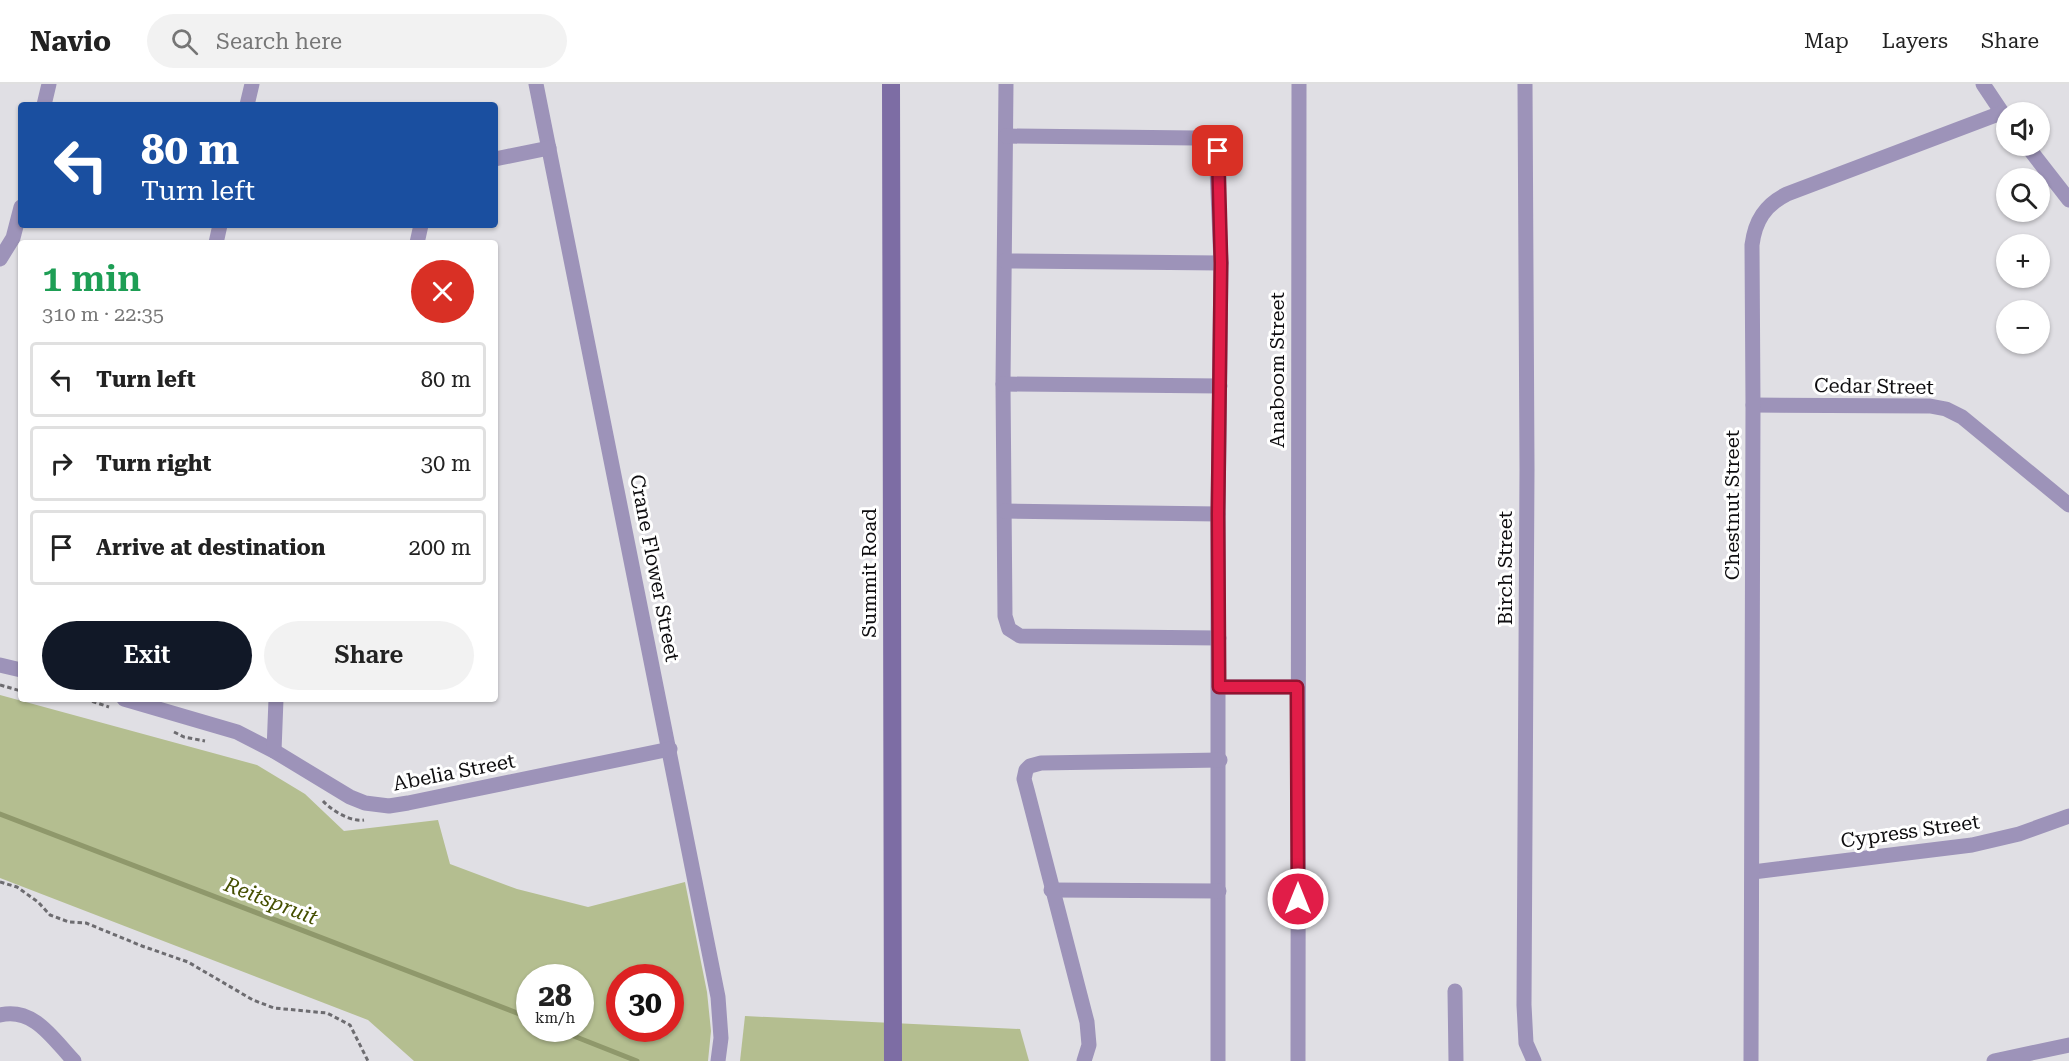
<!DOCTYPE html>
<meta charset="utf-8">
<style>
body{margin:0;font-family:"Roboto Serif",serif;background:#f2f2f2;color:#222;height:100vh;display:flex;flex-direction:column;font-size:22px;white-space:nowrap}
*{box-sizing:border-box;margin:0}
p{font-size:20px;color:#767676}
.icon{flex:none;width:33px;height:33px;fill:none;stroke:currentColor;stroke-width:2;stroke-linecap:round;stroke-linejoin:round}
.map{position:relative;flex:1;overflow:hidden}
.drawer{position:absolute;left:18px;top:156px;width:480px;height:462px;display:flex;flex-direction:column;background:#fff;border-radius:6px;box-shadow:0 2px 4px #0004}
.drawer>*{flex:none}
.banner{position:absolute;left:18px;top:18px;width:480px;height:126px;border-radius:6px;box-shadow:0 2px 4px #0004;background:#1a4fa0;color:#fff;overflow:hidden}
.controls{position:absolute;left:1996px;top:18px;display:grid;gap:12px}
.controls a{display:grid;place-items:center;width:54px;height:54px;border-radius:50%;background:#fff;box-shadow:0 2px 4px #0004;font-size:30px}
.speed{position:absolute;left:516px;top:880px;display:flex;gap:12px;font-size:30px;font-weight:700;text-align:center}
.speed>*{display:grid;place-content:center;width:78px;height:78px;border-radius:50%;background:#fff;box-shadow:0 2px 4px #0004;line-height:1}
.speed small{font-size:15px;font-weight:400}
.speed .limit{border:9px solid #d22;background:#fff;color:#111}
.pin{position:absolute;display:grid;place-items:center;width:51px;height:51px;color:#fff;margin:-26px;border-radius:12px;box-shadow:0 3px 9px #0006}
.me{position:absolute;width:66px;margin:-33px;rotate:0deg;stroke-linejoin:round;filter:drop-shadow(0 0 4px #0008)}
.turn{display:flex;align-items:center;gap:21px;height:126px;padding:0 24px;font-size:27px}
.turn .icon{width:78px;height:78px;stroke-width:2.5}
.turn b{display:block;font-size:42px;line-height:51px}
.round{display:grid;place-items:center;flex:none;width:63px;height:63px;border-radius:32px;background:#f2f2f2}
.head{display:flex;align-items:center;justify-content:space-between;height:102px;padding:0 24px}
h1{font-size:36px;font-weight:600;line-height:45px;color:#1e9e55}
.primary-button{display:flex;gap:12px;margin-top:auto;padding:12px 24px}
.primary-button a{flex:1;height:69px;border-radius:36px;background:#111827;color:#fff;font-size:24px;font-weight:600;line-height:69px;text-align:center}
.primary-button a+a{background:#f2f2f2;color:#222}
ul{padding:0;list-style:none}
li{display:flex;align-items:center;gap:18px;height:75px;margin:0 12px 9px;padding:0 12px;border:3px solid #e0e0e0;border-radius:6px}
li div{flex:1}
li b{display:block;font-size:22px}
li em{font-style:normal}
header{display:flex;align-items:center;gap:36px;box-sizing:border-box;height:84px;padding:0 30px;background:#fff;border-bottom:2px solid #e0e0e0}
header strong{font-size:28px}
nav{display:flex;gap:33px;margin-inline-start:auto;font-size:21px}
.search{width:420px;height:54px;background:#f2f2f2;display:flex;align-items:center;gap:15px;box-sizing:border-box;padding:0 21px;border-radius:33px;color:#767676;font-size:22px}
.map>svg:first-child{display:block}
</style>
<header>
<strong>Navio</strong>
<div class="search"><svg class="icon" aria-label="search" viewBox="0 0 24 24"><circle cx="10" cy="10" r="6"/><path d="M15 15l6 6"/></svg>Search here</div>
<nav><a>Map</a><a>Layers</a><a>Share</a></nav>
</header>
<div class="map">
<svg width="2069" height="977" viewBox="0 0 2069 977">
<rect width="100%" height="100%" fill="#e0dfe4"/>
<g fill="#b4be90" fill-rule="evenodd">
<path d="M0 611 257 681 305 710 344 747 438 736 450 780 517 805 588 823 685 798 707 908 711 947 708 977H414L368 936 0 794ZM530 894H580V945H530ZM620 894H670V945H620Z"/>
<polygon points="745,932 1020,945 1029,977 740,977"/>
</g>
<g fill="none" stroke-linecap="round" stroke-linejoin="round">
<g stroke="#8f986b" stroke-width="5">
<polyline points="0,730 530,934"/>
<polyline points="556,945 637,977"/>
</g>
<g stroke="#6d6c70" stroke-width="3" stroke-dasharray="4.5 3" stroke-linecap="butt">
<polyline points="0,601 21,607"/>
<polyline points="85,615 109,623"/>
<polyline points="174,648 184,653 205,657"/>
<path d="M323 717C332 727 351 738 364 736"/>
<polyline points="0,798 17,803 38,818 50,831 69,838 86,839 142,862 188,878 253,916 274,924 327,929 350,941 368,977"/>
</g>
<g stroke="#9d93b9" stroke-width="15">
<polyline points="536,0 718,913 721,954 718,977"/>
<polyline points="1006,0 1003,300 1005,532 1009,545 1020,552 1219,554"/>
<polyline points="1525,0 1527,385 1524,921 1526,959 1534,977"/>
<polyline points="1983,0 2007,36"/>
<polyline points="44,21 49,0"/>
<polyline points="247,21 252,0"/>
<polyline points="1006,52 1196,54 1212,57 1216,61 1221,179 1218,430 1218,977"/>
<polyline points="2027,62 2069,116"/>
<polyline points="495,75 549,64"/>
<polyline points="216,159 220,141"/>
<polyline points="417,159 421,141"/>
<polyline points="0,175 13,154 21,123"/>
<polyline points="1005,177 1221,179"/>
<polyline points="1003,300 1220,302"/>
<polyline points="1753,321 1930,322 1946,325 1962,333 2069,421"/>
<polyline points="1005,427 1218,430"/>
<polyline points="0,581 21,586"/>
<polyline points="1219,603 1297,603"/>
<polyline points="124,615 237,648 274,667 350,713 365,719 389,722 408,719 670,665"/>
<polyline points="274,667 276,615"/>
<polyline points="1753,788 1972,761 2019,750 2069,732"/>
<polyline points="1051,806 1219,807"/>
<polyline points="1455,907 1456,977"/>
<path d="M0 931C34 923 53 955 74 977"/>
<polyline points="1084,977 1089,961 1087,938 1027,706 1024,695 1026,686 1030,682 1041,679 1220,676"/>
<polyline points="1298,977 1299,0"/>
<path d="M1751 977 1753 321 1752 161C1755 137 1765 121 1787 110L2001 29"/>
<polyline points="1994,977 2069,961"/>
</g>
<polyline stroke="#7d6da4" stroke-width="18" points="891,0 893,977"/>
</g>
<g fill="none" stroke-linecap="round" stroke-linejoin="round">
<defs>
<polyline id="route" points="1218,67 1221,179 1218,430 1219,603 1297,603 1298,815"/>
</defs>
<use href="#route" stroke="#92132f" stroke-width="15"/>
<use href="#route" stroke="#e11d48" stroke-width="10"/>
</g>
<g text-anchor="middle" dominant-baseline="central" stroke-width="6" stroke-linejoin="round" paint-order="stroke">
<g font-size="20" fill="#0e0d0f" stroke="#fff">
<text transform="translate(1277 286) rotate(-90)">Anaboom Street</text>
<text transform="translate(1874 302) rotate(1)">Cedar Street</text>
<text transform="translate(1732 421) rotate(-90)">Chestnut Street</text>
<text transform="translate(655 484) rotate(79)">Crane Flower Street</text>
<text transform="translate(1505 484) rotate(-90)">Birch Street</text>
<text transform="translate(869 489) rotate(-90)">Summit Road</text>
<text transform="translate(454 688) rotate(-11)">Abelia Street</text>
<text transform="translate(1910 747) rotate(-8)">Cypress Street</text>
</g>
<g font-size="21" font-style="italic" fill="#454f00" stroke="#fff">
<text transform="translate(271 817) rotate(21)">Reitspruit</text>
</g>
</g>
</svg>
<div class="controls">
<a><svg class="icon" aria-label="sound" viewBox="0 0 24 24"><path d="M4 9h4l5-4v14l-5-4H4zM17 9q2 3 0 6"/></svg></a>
<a><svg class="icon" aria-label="search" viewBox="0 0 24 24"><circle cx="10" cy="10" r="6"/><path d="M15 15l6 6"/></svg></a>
<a>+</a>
<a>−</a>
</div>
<div class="speed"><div>28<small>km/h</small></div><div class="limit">30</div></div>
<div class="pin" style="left:1218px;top:67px;background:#d93025"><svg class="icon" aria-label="arrive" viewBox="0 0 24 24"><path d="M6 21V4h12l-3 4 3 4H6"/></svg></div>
<svg class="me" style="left:1298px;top:815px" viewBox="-20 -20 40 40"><circle r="17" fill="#e11d48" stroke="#fff" stroke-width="3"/><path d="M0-11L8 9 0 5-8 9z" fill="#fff"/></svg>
<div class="banner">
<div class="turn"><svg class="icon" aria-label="left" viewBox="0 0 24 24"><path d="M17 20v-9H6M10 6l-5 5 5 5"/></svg><div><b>80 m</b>Turn left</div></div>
</div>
<section class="drawer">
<div class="head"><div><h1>1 min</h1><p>310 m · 22:35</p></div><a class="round" style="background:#d93025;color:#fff"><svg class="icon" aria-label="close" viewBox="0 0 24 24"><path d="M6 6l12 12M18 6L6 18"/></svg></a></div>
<ul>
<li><svg class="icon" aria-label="left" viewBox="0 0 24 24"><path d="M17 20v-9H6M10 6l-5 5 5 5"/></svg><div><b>Turn left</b></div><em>80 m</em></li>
<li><svg class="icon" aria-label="right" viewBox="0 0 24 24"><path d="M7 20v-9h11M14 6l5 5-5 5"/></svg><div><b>Turn right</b></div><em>30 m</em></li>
<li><svg class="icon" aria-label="arrive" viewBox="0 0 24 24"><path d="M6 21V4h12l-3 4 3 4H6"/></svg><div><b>Arrive at destination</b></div><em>200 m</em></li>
</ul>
<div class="primary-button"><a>Exit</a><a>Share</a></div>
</section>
</div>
